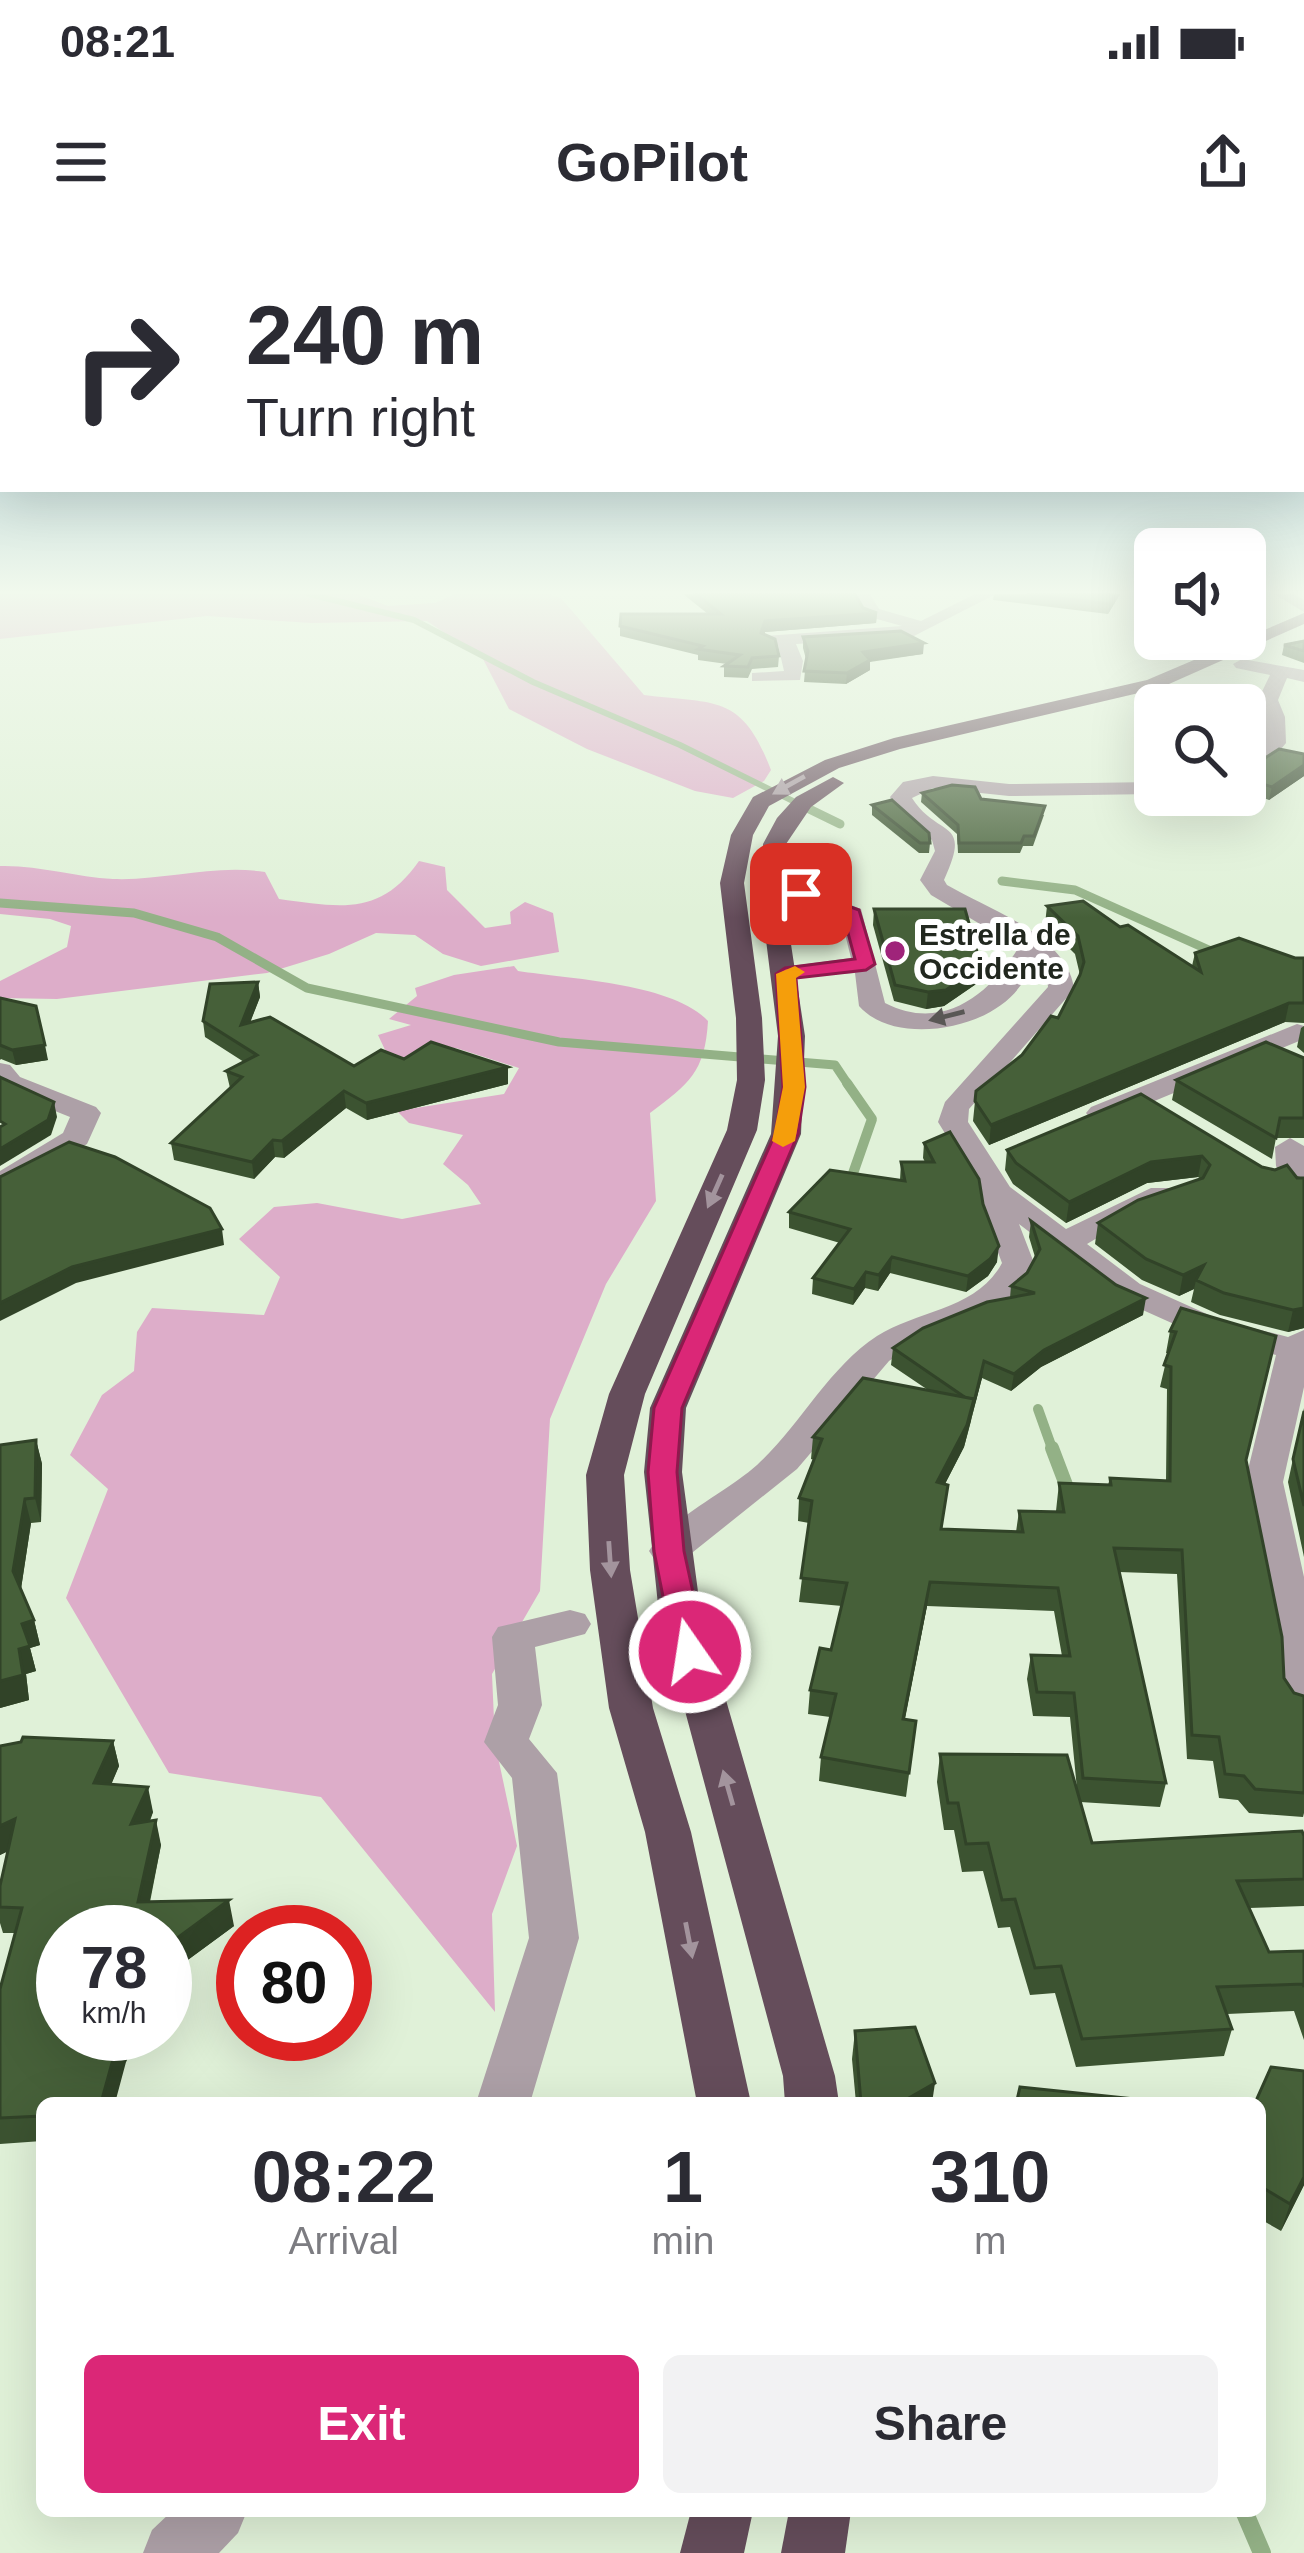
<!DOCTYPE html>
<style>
body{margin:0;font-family:Helvetica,sans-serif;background:#f2f2f3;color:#2b2b33;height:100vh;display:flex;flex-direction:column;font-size:45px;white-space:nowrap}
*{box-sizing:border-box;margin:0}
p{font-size:39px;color:#7c7c81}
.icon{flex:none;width:66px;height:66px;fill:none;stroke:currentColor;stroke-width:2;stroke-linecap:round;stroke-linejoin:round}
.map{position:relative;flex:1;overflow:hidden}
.sheet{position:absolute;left:36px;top:1857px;width:1230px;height:420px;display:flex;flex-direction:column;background:#fff;border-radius:18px;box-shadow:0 12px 48px #0002}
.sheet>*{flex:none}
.guide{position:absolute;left:0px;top:0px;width:1305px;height:252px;box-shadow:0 12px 48px #0002;background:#fff;color:#2b2b33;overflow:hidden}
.controls{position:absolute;left:1134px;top:288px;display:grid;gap:24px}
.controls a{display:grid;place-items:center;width:132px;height:132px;border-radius:18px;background:#fff;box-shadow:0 12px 48px #0002;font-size:60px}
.speed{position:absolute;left:36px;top:1665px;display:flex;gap:24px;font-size:60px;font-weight:700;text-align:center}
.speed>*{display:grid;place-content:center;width:156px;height:156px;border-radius:50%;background:#fff;box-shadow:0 12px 48px #0002;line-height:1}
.speed small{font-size:30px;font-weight:400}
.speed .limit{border:18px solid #d22;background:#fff;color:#111}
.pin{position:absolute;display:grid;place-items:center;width:102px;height:102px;color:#fff;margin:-51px;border-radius:24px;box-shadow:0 6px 18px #0006}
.me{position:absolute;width:132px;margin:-66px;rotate:347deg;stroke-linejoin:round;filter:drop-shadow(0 0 9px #0008)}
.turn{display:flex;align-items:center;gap:42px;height:252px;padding:0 48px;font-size:54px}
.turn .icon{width:156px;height:156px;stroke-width:2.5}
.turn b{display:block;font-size:84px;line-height:102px}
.eta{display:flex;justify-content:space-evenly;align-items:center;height:204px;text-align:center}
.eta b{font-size:72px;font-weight:800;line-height:84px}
.cta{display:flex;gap:24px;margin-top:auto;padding:24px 48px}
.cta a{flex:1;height:138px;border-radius:18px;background:#db2777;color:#fff;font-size:48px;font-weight:800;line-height:138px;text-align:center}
.cta a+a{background:#f2f2f3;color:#2b2b33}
.status{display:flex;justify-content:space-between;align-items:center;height:84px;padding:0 60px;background:#fff;direction:ltr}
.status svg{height:33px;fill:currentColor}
header{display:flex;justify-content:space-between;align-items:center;height:156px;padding:0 48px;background:#fff;font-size:54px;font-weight:800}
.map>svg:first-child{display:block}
</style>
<div class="status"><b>08:21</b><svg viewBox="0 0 49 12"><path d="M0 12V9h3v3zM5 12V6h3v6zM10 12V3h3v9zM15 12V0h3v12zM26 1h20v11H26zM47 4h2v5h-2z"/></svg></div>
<header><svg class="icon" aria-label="menu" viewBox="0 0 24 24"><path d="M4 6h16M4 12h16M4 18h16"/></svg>GoPilot<svg class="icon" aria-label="share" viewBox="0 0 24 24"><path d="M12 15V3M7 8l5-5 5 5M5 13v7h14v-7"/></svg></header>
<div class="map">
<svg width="1304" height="2313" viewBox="0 0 1304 2313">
<rect width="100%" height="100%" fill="#e0f1d8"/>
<g fill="#ddadc9">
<path d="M0 354H357L388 366 435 363 455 354H548L561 358 644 455C717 464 742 454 771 530L764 541 733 558 695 551 587 509 509 469 483 419 427 381 311 383 207 376 0 399Z"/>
<path d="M419 621 445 627 447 650 485 688 511 684 510 672 525 662 553 673 559 712 481 726 443 714 415 695 376 693 329 714 267 733 57 759 0 758V741L67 707 71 686 50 679 0 674V626C39 625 75 637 113 639 165 641 213 624 265 632L279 659C340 667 380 677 419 621Z"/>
<path d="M514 726 518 731C569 739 673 743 708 781 705 832 689 844 650 873L656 961 606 1044 550 1179 540 1351 492 1434 495 1503 517 1606 492 1674 495 1772 321 1557 169 1533 66 1358 108 1249 70 1215 102 1155 134 1131 137 1092 152 1068 264 1075 280 1037 239 999 274 967 317 963 402 979 481 964 468 945 443 924 463 895 409 883 397 871 504 854 519 828 456 808 408 827 387 814 378 795 411 785 389 779 417 756 415 748 454 735Z"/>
</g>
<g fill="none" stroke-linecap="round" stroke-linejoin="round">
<polyline stroke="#93b186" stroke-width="6" points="309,354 414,380 533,442 680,505 807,568"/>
<g stroke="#93b186" stroke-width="9">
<polyline points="801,565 840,584"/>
<polyline points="1002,641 1075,650 1220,715"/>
<polyline points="0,663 134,673 217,697 307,748 559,802 835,825 849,846"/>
</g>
<g stroke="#93b186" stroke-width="10">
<polyline points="847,843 872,879 850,942"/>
<polyline points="1038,1169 1053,1211"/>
</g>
<polyline stroke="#93b186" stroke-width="14" points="1052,1208 1071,1258"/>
<polyline stroke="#93b186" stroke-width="18" points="1244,2271 1262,2313"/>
<g fill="#ada0a7" fill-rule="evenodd">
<polygon points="847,354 870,354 879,369 921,381 975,354 996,354 914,396 796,404 803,421 800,440 752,441 752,433 784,431 778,405 765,404 765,396 902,386 866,376 857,360"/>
<polygon points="1274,354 1294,354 1304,360 1304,372"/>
<polygon points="1242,419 1304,430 1304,442 1287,438 1278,460 1285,477 1286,503 1267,526 1245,536 1245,522 1266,502 1265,477 1258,460 1270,435 1236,428 1233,424"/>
<path d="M933 536 1009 544 1155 542V554L1009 556 933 548 912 558C938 599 973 577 944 640L947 645C990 670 1066 695 1074 748L1070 754 969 869 968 882 1010 947 1066 989 1151 948H1173L1178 955 1173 962 1122 983 1087 1004 1140 1044 1218 1079 1288 1097 1304 1090V1147L1283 1242 1304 1337V1478L1289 1473 1282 1462 1280 1420 1245 1242 1276 1115 1194 1093 1116 1058 1019 984 1034 1023 1021 1047 993 1071 919 1101 889 1121 797 1229 683 1320 669 1324 655 1320 649 1311C668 1280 728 1251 757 1225 800 1186 828 1128 877 1096 918 1070 977 1070 1002 1023L985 978 982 953 938 882 945 862 1048 747 1046 729 1036 721C1027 737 1017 754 1001 765 965 792 891 802 859 766L855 733 776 738 772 733 776 728 851 718 841 678 757 642 769 635 777 637 861 669 885 763C943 793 990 754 1019 707L931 655 920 640 935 611 932 600 899 574 890 557 903 542Z"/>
<polygon points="1297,784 1304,786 1304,799 1111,879 1091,879 1086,873 1091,867"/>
<polygon points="0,823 10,825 20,837 96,867 101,873 87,904 0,953 0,931 63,893 70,877 0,849"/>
<polygon points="1290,898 1304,906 1304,956 1293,954 1276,926 1275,907"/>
<polygon points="570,1370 585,1374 591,1384 585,1394 535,1407 542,1465 529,1499 557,1533 579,1698 530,1863 476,1863 529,1698 512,1538 484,1502 498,1465 492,1397 498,1387"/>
<polygon points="172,2271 247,2271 238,2293 219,2313 143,2313 152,2290"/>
</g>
<g fill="#654d5b" fill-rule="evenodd">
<polygon points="1304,373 1304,384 1160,448 900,509 839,528 769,566 753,595 744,643 762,778 765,840 757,890 645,1154 624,1235 630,1330 653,1468 691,1592 751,1863 697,1863 645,1592 609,1468 590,1330 586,1235 609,1154 727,890 737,840 736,778 720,643 731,595 753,557 825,520 894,498 1147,440"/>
<polygon points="833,537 844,543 811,567 786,604 783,652 805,796 801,894 686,1168 682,1232 701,1374 835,1836 839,1863 785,1863 783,1836 659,1374 644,1232 650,1168 771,894 778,796 760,652 763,604 777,578 796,557"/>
<polygon points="691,2271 753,2271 744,2313 680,2313"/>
<polygon points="789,2271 851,2271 845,2313 781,2313"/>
</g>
</g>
<g fill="#3c5331">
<polygon points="683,354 855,354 863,368 877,373 876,383 765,392 764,394 779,416 778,427 752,429 748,438 724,437 724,426 727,424 698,420 698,415 620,396 620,386 708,374"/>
<polygon points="994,354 1120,354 1108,374 993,360"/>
<polygon points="803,397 923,414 870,422 870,430 846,444 804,442 806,419 803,408"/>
<polygon points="1304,401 1304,423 1282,415 1284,405"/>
<polygon points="1304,514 1304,536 1269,560 1245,551 1245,531"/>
<polygon points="922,553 981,559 1044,575 1033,606 1023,606 1020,613 958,613 957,594 921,562"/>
<polygon points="872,565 930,603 929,613 919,613 872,575"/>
<polygon points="1047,666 1120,687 1192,726 1195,713 1304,718 1304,783 1285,782 989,905 973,881 976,851 1022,815 1058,778 1080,735 1075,714 1045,684"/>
<polygon points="874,669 979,742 944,766 926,769 894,761 873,685"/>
<polygon points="258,742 260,757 250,782 354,826 404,819 508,827 508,844 367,880 346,868 284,918 275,917 254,939 174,920 171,903 230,848 226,831 244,822 205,797 203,781"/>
<polygon points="0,758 48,820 16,825 1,819 0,820"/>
<polygon points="1304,786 1304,813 1297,807 1301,788"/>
<polygon points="1304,818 1304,898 1276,898 1272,919 1172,860 1176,840"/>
<polygon points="1141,854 1262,927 1304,938 1304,1088 1288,1092 1220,1075 1191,1062 1194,1049 1179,1056 1142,1040 1095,1004 1098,983 1201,939 1198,937 1147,943 1066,983 1013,944 1005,930 1007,910"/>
<polygon points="924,903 983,964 997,1022 988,1036 966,1052 890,1033 878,1051 865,1048 853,1065 812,1054 813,1038 840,1003 789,988 789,972 900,940 901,922 925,922 923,918"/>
<polygon points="1031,981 1143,1075 1041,1127 1011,1151 982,1138 964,1207 945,1244 942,1289 1016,1292 1019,1271 1056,1271 1059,1243 1108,1245 1110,1238 1166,1241 1167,1149 1160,1147 1168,1113 1166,1113 1170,1091 1181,1068 1246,1220 1284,1438 1294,1453 1304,1456 1304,1573 1303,1577 1249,1573 1238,1560 1219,1558 1213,1521 1187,1519 1177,1334 1119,1332 1166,1543 1160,1567 1080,1562 1092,1603 1304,1596 1304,1666 1249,1668 1269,1712 1304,1711 1304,1800 1294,1771 1227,1774 1232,1789 1224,1816 1076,1827 1055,1753 1030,1755 1010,1687 998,1688 983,1631 962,1632 954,1590 944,1590 937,1542 940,1514 1077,1549 1070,1477 1033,1476 1027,1439 1031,1415 1062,1416 1054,1371 927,1366 905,1479 916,1481 906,1557 819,1541 821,1517 830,1477 808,1474 810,1450 831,1410 842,1366 799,1362 809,1283 798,1281 799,1258 814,1220 811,1219 813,1197 928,1150 891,1125 893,1108 1010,1058 1011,1046 1027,1033 1035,1017 1029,997"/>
<polygon points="1304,1168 1304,1317 1288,1242"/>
<polygon points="36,1200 42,1224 41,1282 31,1283 21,1349 34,1380 40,1405 30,1408 36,1431 26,1434 29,1460 0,1468 0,1205"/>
<polygon points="113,1501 119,1526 111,1544 153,1572 150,1581 161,1605 150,1662 234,1686 170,1733 165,1692 126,1822 42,1863 42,1901 0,1904 0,1749 15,1693 3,1693 0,1683 0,1646 8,1611 0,1615 0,1506"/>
<polygon points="855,1791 932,1863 856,1863 852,1819"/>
<polygon points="1304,1831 1304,1945 1281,1991 1260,1979 1260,1863"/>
</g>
<g fill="#314328">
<polygon points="1115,354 1120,354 1108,374 1110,364"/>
<polygon points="877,373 876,383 765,392 760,404 761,393 765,381"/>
<polygon points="924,403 923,414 870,421 870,430 846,444 847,433 863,412"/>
<polygon points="1304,525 1304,536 1269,560 1272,547"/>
<polygon points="981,726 979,742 944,766 926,769 928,752"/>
<polygon points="258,742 260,757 243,801 241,785"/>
<polygon points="1289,763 1285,782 989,905 991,885"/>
<polygon points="45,805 48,820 16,825 12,810"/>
<polygon points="508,827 508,844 367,880 366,863"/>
<polygon points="344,851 346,868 284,918 282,901"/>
<polygon points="54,862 57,877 51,895 0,926 0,909"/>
<polygon points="273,900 275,917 254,939 252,922"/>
<polygon points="1202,916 1198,937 1147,943 1066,983 1069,962 1151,922"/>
<polygon points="222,989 224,1005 76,1043 0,1081 0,1063 72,1027"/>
<polygon points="999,1006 997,1022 988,1036 966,1052 968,1036"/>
<polygon points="892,1017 890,1033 878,1051 879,1035"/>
<polygon points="1204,1025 1196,1040 1194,1049 1179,1056 1183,1035"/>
<polygon points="866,1032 865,1048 853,1065 854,1049"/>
<polygon points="1146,1058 1143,1075 1041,1127 1011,1151 1014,1134 1044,1110"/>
<polygon points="1304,1068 1304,1088 1288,1092 1293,1070"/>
<polygon points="984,1121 982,1138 971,1180 974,1162"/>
<polygon points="974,1159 971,1181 964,1207 934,1265 937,1242"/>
<polygon points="36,1200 42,1224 41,1282 35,1258"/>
<polygon points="25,1259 31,1283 20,1355 13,1331"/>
<polygon points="930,1342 927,1366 900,1503 903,1479"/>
<polygon points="34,1380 40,1405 30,1408 36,1431 26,1434 29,1460 0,1468 0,1441 19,1409 22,1384"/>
<polygon points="113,1501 119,1526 101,1569 94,1543"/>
<polygon points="148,1547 153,1572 137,1610 131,1584"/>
<polygon points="15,1579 23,1604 0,1615 0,1586"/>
<polygon points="156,1580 161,1605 144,1688 138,1662"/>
<polygon points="229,1660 234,1686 170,1733 165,1740 165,1707"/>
<polygon points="352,1727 354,1742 345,1755 345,1738"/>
<polygon points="120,1794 138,1794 126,1822 115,1863 101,1863"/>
<polygon points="935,1843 932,1863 900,1863"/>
<polygon points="1304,1937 1304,1945 1281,1991 1290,1964"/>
</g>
<g fill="#466039" stroke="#314328" stroke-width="3">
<polygon points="696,354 855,354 863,368 877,373 765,381 761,393 775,399 779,416 752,418 748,427 724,426 740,415 698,409 703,406 620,386 621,374 721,374"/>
<polygon points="1026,354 1115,354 1110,364"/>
<polygon points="901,391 924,403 863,412 870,420 847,433 804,431 808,411 803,397"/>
<polygon points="1304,401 1304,411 1284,405"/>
<polygon points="1279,509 1304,514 1304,525 1272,547 1245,538 1245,531"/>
<polygon points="952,545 975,547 981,559 1045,566 1034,596 1024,596 1021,603 959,603 958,585 922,553"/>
<polygon points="892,560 929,593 930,603 920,603 872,565"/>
<polygon points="1083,661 1120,687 1128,685 1201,732 1195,713 1239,698 1295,718 1304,718 1304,763 1289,763 991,885 975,861 976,851 1022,815 1051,776 1058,778 1080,735 1084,722 1078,696 1047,666"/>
<polygon points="874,669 965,669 981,726 946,750 928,752 895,745"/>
<polygon points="258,742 241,785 270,777 354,826 381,810 404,819 431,802 508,827 366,863 344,851 282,901 273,900 252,922 171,903 242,837 226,831 257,815 203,781 210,744"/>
<polygon points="0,758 36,766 45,805 12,810 0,805"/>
<polygon points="1266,802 1304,818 1304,878 1280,878 1276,898 1176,840"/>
<polygon points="0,837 54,862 48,880 0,909 0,887 5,884 0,881"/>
<polygon points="1141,854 1262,927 1275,930 1287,925 1297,938 1304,938 1304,1068 1293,1070 1224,1053 1196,1040 1204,1025 1183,1035 1146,1019 1098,983 1138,960 1203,938 1210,925 1202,916 1151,922 1069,962 1016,923 1007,910"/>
<polygon points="950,892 979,939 983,964 999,1006 990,1019 968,1036 892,1017 879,1035 866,1032 854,1049 813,1038 850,989 789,972 830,930 905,941 901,922 934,922 924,903"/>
<polygon points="69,902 115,917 210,968 222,989 72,1027 0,1063 0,937"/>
<polygon points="1031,981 1116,1045 1146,1058 1044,1110 1014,1134 984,1121 974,1162 974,1159 966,1158 893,1108 923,1088 987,1062 1035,1053 1011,1046 1027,1033 1040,1009"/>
<polygon points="1181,1068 1276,1096 1246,1220 1282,1397 1284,1438 1294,1453 1304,1456 1304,1553 1255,1549 1244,1536 1225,1534 1219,1497 1192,1495 1182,1310 1114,1308 1166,1543 1083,1538 1074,1453 1037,1452 1031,1415 1070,1416 1058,1348 930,1342 903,1479 916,1481 909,1533 821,1517 836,1454 810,1450 820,1408 831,1410 847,1343 801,1338 812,1261 799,1258 822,1199 813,1197 863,1138 974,1159 967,1185 937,1242 948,1245 941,1289 1023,1292 1019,1271 1064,1272 1059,1243 1111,1245 1110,1238 1170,1241 1171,1127 1164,1125 1176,1092 1170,1091"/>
<polygon points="1304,1171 1304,1266 1293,1219"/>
<polygon points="36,1200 35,1258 25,1259 13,1331 34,1380 22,1384 30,1406 19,1409 23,1435 0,1441 0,1205"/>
<polygon points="23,1497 113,1501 94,1543 148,1547 131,1584 156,1580 138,1662 229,1660 165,1707 165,1692 63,1692 63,1794 120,1794 101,1863 42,1863 42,1876 0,1878 0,1749 22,1668 0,1667 0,1646 15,1579 0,1586 0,1506 21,1502"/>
<polygon points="940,1514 1067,1515 1092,1603 1302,1591 1304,1596 1304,1639 1237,1641 1269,1712 1304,1711 1304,1747 1303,1744 1217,1747 1232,1789 1082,1799 1061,1726 1035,1728 1015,1659 1002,1660 988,1603 966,1604 958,1563 948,1563"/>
<polygon points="915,1787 935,1843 900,1863 861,1863 855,1791"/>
<polygon points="1271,1827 1304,1831 1304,1937 1290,1964 1260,1946 1260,1863 1255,1863"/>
<polygon points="1020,1847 1173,1863 1025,1863 1017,1860"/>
</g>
<defs><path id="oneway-solid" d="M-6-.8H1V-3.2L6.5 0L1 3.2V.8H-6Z" transform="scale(3)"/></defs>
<g fill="#a3949d">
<use href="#oneway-solid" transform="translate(789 545) rotate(151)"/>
<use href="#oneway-solid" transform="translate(715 951) rotate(114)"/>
<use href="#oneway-solid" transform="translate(610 1319) rotate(86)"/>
<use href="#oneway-solid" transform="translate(728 1548) rotate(-106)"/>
<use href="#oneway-solid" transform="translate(689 1700) rotate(79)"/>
</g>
<use fill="#595755" href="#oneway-solid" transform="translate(947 776) rotate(166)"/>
<linearGradient id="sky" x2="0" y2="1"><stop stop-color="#86b3c1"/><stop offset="0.52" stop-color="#f1f9ed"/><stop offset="1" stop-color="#f1f9ed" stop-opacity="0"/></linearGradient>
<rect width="1304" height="678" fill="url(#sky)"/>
<polygon fill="#db2777" stroke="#8e194d" stroke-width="3" points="801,649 859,670 875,724 866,730 796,738 805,847 798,894 682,1168 677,1232 684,1311 706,1412 702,1420 679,1420 674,1412 654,1311 648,1232 654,1168 775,894 783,847 776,734 785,728 855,719 844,678 795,658 795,650"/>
<polygon fill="#f59e0b" points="795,726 805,732 796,738 805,847 795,901 783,907 772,901 783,847 776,734"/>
<circle fill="#9f247a" stroke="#fff" stroke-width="4.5" cx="895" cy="711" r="12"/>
<g text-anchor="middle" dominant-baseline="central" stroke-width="12" stroke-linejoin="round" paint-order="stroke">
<g font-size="30" font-weight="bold" fill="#21271e" stroke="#fff" text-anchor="start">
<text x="919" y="694">Estrella de<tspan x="919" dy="34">Occidente</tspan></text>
</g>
</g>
</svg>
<div class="controls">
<a><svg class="icon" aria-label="sound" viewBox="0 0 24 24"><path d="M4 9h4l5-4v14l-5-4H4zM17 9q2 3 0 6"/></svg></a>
<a><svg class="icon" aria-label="search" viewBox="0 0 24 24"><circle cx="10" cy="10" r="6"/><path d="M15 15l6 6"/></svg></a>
</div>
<div class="speed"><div>78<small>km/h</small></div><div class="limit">80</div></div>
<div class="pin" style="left:801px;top:654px;background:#d93025"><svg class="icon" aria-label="arrive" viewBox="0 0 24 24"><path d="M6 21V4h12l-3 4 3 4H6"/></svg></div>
<svg class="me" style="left:690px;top:1412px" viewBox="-20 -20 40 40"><circle r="17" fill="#db2777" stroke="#fff" stroke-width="3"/><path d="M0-11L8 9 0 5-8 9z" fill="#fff"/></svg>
<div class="guide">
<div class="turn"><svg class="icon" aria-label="right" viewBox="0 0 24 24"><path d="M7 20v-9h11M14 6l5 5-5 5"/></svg><div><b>240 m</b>Turn right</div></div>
</div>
<section class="sheet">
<div class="eta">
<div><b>08:22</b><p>Arrival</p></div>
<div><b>1</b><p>min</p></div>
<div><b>310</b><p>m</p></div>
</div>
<div class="cta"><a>Exit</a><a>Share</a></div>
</section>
</div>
